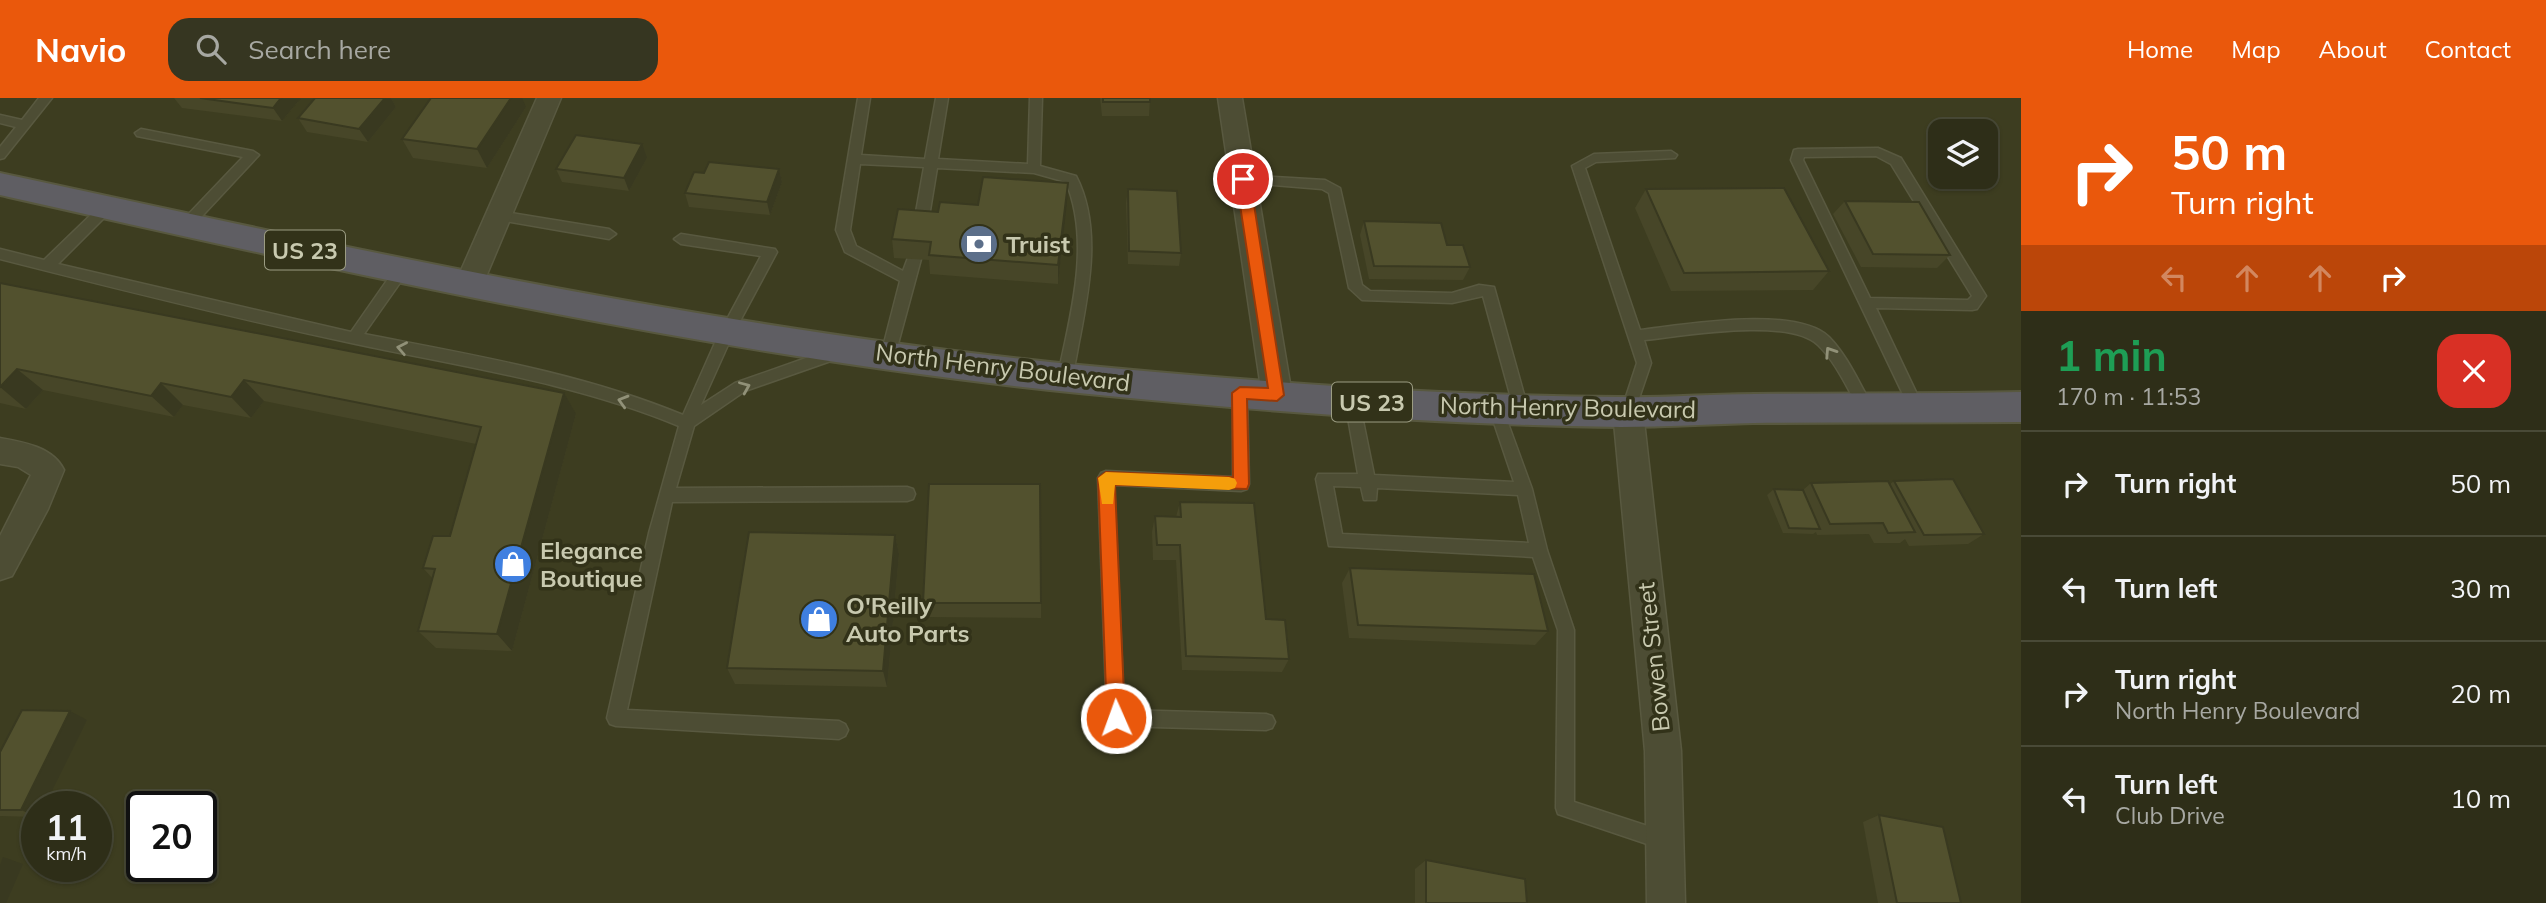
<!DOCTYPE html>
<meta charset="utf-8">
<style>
body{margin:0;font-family:Mulish,sans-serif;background:#363621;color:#f1f3f6;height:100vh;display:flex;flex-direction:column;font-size:26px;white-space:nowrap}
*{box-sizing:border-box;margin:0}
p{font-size:23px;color:#a7a8a2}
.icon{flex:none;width:38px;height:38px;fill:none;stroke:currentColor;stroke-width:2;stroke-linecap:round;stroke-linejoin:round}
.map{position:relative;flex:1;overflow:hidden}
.details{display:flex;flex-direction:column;background:#2e2e18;width:525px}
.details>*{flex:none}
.top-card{background:#ea580c;color:#fff;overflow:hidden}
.tools{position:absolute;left:1928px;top:21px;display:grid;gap:14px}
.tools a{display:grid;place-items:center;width:70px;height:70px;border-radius:14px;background:#2e2e18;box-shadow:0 2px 5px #0004,0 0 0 2px #494a37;font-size:35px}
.speed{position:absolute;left:21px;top:693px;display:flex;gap:14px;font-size:35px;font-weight:700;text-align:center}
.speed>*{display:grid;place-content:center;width:91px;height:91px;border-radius:50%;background:#2e2e18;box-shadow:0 2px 5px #0004,0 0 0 2px #494a37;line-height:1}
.speed small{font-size:18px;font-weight:400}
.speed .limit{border:4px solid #111;border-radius:10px;background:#fff;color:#111}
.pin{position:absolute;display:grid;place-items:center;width:60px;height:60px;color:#fff;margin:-30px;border:4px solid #fff;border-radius:50%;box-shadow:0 2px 7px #0007}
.me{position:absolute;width:77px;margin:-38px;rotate:358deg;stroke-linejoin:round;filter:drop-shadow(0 0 5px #0008)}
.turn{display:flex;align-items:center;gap:24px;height:147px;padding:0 35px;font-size:32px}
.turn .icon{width:91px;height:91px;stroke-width:2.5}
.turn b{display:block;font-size:49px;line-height:60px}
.lanes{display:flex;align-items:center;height:66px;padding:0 35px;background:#0003;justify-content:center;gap:35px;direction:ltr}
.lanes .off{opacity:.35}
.round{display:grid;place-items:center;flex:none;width:74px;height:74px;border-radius:21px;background:#363621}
.head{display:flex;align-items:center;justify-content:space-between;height:119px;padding:0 35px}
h1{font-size:42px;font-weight:700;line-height:52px;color:#1e9e55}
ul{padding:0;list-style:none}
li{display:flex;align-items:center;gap:21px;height:105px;padding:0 35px;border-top:2px solid #494a37}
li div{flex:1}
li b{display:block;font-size:26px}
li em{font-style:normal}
header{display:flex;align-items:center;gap:42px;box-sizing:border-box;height:98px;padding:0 35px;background:#ea580c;color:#fff}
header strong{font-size:33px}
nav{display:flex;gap:38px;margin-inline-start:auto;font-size:24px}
.search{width:490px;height:63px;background:#363621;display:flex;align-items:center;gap:18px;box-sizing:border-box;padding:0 24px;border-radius:21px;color:#a7a8a2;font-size:26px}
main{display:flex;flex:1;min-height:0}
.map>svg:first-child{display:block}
</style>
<header>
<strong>Navio</strong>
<div class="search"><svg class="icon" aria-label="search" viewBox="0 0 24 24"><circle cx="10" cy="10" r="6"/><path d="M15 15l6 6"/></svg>Search here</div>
<nav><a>Home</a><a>Map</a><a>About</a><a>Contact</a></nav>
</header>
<main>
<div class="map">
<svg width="2021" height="805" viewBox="0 0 2021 805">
<rect width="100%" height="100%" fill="#3d3d20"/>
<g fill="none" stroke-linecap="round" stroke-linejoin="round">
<defs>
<g id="service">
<polygon points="39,0 52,0 4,60 0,61 0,49 16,29 0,25 0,17 22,22"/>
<path d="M858 0H870L861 57 925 61 936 0H948L938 61 1028 66 1030 0H1042L1040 68 1076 78C1101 126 1090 187 1080 239 1077 252 1076 268 1070 281H1060L1058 277C1071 216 1091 144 1066 84L1034 75 937 70 927 131 920 136 913 131 924 69 860 66 850 132 856 148 903 173 909 157H919L921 161 895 257 888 263 883 261 881 257 900 183 845 154 836 132Z"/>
<polygon points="141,31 253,53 259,57 191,130 181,130 181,124 243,59 137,38 135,35"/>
<path d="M1878 50 1901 60 1986 198 1977 211 1972 212 1876 210 1924 311 1917 317 1910 311 1791 62 1794 52 1798 51ZM1876 58 1891 66 1972 198 1968 202 1870 200 1803 62 1804 59Z"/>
<path d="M1671 53 1677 57 1675 60 1596 64 1585 70 1640 232C1684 227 1795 207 1829 239 1847 257 1859 285 1872 307L1874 311 1872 315H1862C1848 293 1837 265 1818 247 1789 219 1683 238 1644 242L1651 265 1633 318H1623L1621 314 1637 265 1572 68 1594 56Z"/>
<polygon points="1243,77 1325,82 1340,90 1362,187 1370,193 1452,195 1479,187 1494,189 1528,311 1526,315 1516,315 1514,311 1483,198 1452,205 1362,202 1349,190 1329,95 1322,91 1238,84 1237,81"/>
<path d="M106 105 113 110 111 113 58 166 351 234 397 168 402 167 409 172 364 236C471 257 582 275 683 317L718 238 761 158 681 146 674 141 681 136 775 151 777 154 732 238 701 307 735 285 840 248 847 254 845 258 745 293 694 328 676 390 907 389 913 391 915 396 913 401 907 403 672 404 627 612 839 623 845 626 848 632 845 638 839 641 616 628 610 626 607 620 649 435 679 328C576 285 464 269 356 246 237 221 118 191 0 161V151L44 162 101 107Z"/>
<polygon points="498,113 609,131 616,136 609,141 493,121 493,115"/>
<polygon points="1240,289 1247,295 1249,386 1247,391 1241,393 1114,387 1124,612 1266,616 1272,618 1275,624 1272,630 1266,632 1116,628 1110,626 1107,620 1098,380 1101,375 1106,373 1233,379 1233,295"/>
<path d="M1352 297 1359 303 1374 377 1514 384 1489 310 1491 306H1501L1532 391 1547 452 1574 532V704L1672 736 1674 743 1672 750 1665 752 1558 716 1556 710 1558 532 1533 459 1329 448 1316 381 1318 376H1358L1345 303ZM1333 388 1361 389 1364 402H1376L1377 390 1518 397 1529 445 1342 436Z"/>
</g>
<g id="minor">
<polygon points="537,0 561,0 483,186 479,193 469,196 459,193 455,186"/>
<polygon points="1218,0 1242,0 1292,297 1287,305 1277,309 1267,305 1262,297"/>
<polygon points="1628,302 1639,305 1643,314 1681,653 1685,805 1647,805 1645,653 1613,314 1617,305"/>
<path d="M0 340C23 344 53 349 64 372L48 411 12 478 0 482V438L31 377 18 369 0 366Z"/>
</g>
<path id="trunk" d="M0 75C357 152 715 231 1079 267 1259 284 1441 298 1621 299 1666 300 1710 296 1755 296 1843 295 1932 296 2021 294V324C1932 325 1843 324 1754 325 1710 326 1665 329 1621 329 1441 327 1258 313 1079 295 715 258 356 177 0 97Z"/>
</defs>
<use href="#service" stroke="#595940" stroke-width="3"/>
<use href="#minor" stroke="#595940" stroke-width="3"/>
<use href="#trunk" stroke="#58583f" stroke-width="4"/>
<use href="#service" fill="#4d4d34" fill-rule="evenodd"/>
<use href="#minor" fill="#4d4d34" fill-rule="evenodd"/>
<use href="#trunk" fill="#5f5e63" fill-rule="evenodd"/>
</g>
<g fill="#474628">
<polygon points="174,0 301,0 282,23 182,10"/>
<polygon points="315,0 391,0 396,9 368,44 307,34 298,20"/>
<polygon points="1100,0 1150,0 1149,18 1102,18"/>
<polygon points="526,9 487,70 413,60 402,41"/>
<polygon points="647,60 629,93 562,84 556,71"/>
<polygon points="779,71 782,84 770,117 689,109 685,95 704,75"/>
<polygon points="1068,85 1058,186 930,176 929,162 894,160 892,141 938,114 978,107"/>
<polygon points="1128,91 1181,155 1179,168 1128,166 1126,105"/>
<polygon points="1646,91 1829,173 1813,192 1671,193 1635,110"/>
<polygon points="1845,103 1950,157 1937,170 1861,169 1833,116"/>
<polygon points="1364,123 1447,147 1470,169 1463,182 1369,181 1360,137"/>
<polygon points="0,185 576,316 512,553 436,550 418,533 432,480 423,470 450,438 476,346 264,303 251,320 183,307 174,319 43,292 26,311 0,305"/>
<polygon points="1894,383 1984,436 1968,446 1909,448 1905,441 1900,445 1874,445 1869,436 1817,437 1816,434 1813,436 1783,435 1767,397 1774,391 1803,392 1811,385 1889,387"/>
<polygon points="1180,404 1266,521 1289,561 1282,574 1182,572 1176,462 1153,462 1152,434 1155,418 1176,419"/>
<polygon points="895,437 899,456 887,589 735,586 727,570"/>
<polygon points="1350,470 1548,533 1535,547 1349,540 1342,485"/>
<polygon points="923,505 1041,505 1041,520 925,519"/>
<polygon points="87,622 37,709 37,719 0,718 0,654"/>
<polygon points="1879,717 1961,805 1878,805 1863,724"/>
<polygon points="1426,762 1527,805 1415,805 1415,771"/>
</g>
<g fill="#393920">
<polygon points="281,0 301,0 282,23 273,10"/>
<polygon points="385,0 391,0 396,9 368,44 359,31"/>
<polygon points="506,0 522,0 526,9 487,70 477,51"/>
<polygon points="642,46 647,60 629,93 624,80"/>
<polygon points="779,71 782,84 770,117 767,104"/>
<polygon points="1068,85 1067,104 1058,186 1058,167"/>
<polygon points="17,271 43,292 26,311 0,289"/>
<polygon points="244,282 264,303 251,320 231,299"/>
<polygon points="161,285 183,307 174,319 151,298"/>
<polygon points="564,295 576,316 512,553 497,536"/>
<polygon points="895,437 899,456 887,589 883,573"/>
<polygon points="70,613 87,622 44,709 37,709 37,719 21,712"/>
<polygon points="3,759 23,766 6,805 0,805 0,767"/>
</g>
<g fill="#52512e" stroke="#393920" stroke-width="2">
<polygon points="200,0 281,0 273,10"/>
<polygon points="315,0 385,0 359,31 298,20"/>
<polygon points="431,0 511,0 477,51 402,41"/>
<rect x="1103" y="0" width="47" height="4"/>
<polygon points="576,37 642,46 624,80 556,71"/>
<polygon points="709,64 779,71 767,104 685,95 694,74 704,75"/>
<polygon points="983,79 1068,85 1058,167 929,157 931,144 892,141 898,111 938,114 940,104 978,107"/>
<polygon points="1784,90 1829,173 1684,175 1646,91"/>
<polygon points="1128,91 1177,93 1181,155 1129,153"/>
<polygon points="1845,103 1919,104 1950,157 1873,156"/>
<polygon points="1364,123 1441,125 1447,147 1463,147 1470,169 1374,168"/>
<polygon points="0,185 564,295 497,536 418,533 435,471 423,470 433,438 450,438 481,329 244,282 231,299 161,285 151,298 17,271 0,289"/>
<polygon points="1953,381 1984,436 1924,437 1894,383"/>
<polygon points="1888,383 1915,434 1888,435 1883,425 1830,426 1811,385"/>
<polygon points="929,386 1040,386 1041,505 923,505"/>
<polygon points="1774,391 1803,392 1820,431 1789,430"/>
<polygon points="1180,404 1254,405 1266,521 1285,522 1289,561 1186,558 1180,447 1157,447 1155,418 1181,419"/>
<polygon points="749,434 895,437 883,573 727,570"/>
<polygon points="1350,470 1534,476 1548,533 1358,527"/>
<polygon points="22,612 70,613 21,712 0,712 0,654"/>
<polygon points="1879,717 1943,729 1961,805 1897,805"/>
<polygon points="1426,762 1525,781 1527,805 1426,805"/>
</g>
<defs><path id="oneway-chevron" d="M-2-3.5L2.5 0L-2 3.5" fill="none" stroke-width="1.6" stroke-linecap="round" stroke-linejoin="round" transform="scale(1.75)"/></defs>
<g stroke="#919178">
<use href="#oneway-chevron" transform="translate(402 250) rotate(-169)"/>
<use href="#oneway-chevron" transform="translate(1830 254) rotate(-123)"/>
<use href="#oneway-chevron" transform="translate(745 289) rotate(-23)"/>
<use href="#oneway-chevron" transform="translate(623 303) rotate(-164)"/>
</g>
<polygon fill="#ea580c" stroke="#983908" stroke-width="2" points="1243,77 1250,81 1284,297 1277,303 1247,301 1249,386 1247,391 1115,387 1125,620 1122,626 1116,628 1110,626 1107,620 1098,380 1106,374 1233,379 1232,295 1240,289 1268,290 1236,81"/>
<polygon fill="#f59e0b" points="1106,374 1229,379 1235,381 1237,385 1235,390 1229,392 1115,387 1113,406 1102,406 1098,380"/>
<defs>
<symbol id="bank-disc" viewBox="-11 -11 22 22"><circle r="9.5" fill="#5c6f8a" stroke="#323219"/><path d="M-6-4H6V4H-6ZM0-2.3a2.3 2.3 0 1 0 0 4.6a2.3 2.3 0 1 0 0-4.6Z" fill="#fff"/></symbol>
<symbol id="shop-disc" viewBox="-11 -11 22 22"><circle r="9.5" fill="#3f7fe0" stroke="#323219"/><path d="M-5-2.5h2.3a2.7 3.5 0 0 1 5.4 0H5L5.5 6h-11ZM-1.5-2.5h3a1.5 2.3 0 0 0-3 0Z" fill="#fff"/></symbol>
</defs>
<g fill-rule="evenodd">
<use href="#bank-disc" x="957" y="124" width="44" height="44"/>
<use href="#shop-disc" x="491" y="444" width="44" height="44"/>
<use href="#shop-disc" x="797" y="499" width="44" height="44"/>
</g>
<g text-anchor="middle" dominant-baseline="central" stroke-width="7" stroke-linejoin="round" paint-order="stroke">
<g fill="#323219" stroke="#9b9c82" stroke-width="2">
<rect x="265" y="132.5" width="80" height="39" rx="5"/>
<rect x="1332" y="284.5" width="80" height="39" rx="5"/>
</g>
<g font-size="23" font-weight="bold" fill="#c8c9af">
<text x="305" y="152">US 23</text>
<text x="1372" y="304">US 23</text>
</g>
<g font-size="24" font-weight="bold" fill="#c8c9af" stroke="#323219" text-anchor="start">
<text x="1006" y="146">Truist</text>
<text x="540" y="452">Elegance<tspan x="540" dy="28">Boutique</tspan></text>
<text x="846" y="507">O'Reilly<tspan x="846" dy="28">Auto Parts</tspan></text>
</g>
<g font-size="24" fill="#c8c9af" stroke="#323219">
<text transform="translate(1003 269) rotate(7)">North Henry Boulevard</text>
<text transform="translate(1568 309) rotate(1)">North Henry Boulevard</text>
<text transform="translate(1653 559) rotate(-96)">Bowen Street</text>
</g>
</g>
</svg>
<div class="tools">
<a><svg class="icon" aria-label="layers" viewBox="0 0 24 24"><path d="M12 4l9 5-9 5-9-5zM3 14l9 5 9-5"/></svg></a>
</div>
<div class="speed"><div>11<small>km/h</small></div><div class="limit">20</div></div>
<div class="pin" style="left:1243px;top:81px;background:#d93025"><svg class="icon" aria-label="arrive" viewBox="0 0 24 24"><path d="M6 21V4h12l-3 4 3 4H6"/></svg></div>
<svg class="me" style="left:1116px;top:620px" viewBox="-20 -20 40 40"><circle r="17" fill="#ea580c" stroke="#fff" stroke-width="3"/><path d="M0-11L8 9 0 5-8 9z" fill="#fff"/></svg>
</div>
<section class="details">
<div class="top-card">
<div class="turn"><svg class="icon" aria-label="right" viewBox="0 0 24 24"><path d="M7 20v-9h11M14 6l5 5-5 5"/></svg><div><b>50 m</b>Turn right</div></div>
<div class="lanes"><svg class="icon off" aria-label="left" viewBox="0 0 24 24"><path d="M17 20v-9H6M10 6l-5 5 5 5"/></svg><svg class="icon off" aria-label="ahead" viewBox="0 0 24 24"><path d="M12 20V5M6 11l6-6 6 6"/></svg><svg class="icon off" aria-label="ahead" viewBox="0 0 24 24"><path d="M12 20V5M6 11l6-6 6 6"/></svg><svg class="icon" aria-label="right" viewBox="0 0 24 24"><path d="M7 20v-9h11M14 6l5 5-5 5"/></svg></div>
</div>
<div class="head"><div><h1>1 min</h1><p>170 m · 11:53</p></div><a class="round" style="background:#d93025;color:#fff"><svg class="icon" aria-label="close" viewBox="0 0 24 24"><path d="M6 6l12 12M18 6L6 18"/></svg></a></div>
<ul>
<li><svg class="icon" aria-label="right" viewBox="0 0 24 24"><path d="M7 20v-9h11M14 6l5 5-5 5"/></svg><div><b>Turn right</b></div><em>50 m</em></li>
<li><svg class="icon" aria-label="left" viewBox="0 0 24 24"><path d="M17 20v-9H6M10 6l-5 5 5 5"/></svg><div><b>Turn left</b></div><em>30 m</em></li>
<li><svg class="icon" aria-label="right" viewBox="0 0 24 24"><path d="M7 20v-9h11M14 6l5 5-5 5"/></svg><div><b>Turn right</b><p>North Henry Boulevard</p></div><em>20 m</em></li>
<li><svg class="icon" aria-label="left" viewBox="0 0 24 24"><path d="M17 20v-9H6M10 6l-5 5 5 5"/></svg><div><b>Turn left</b><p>Club Drive</p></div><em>10 m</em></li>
</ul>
</section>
</main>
